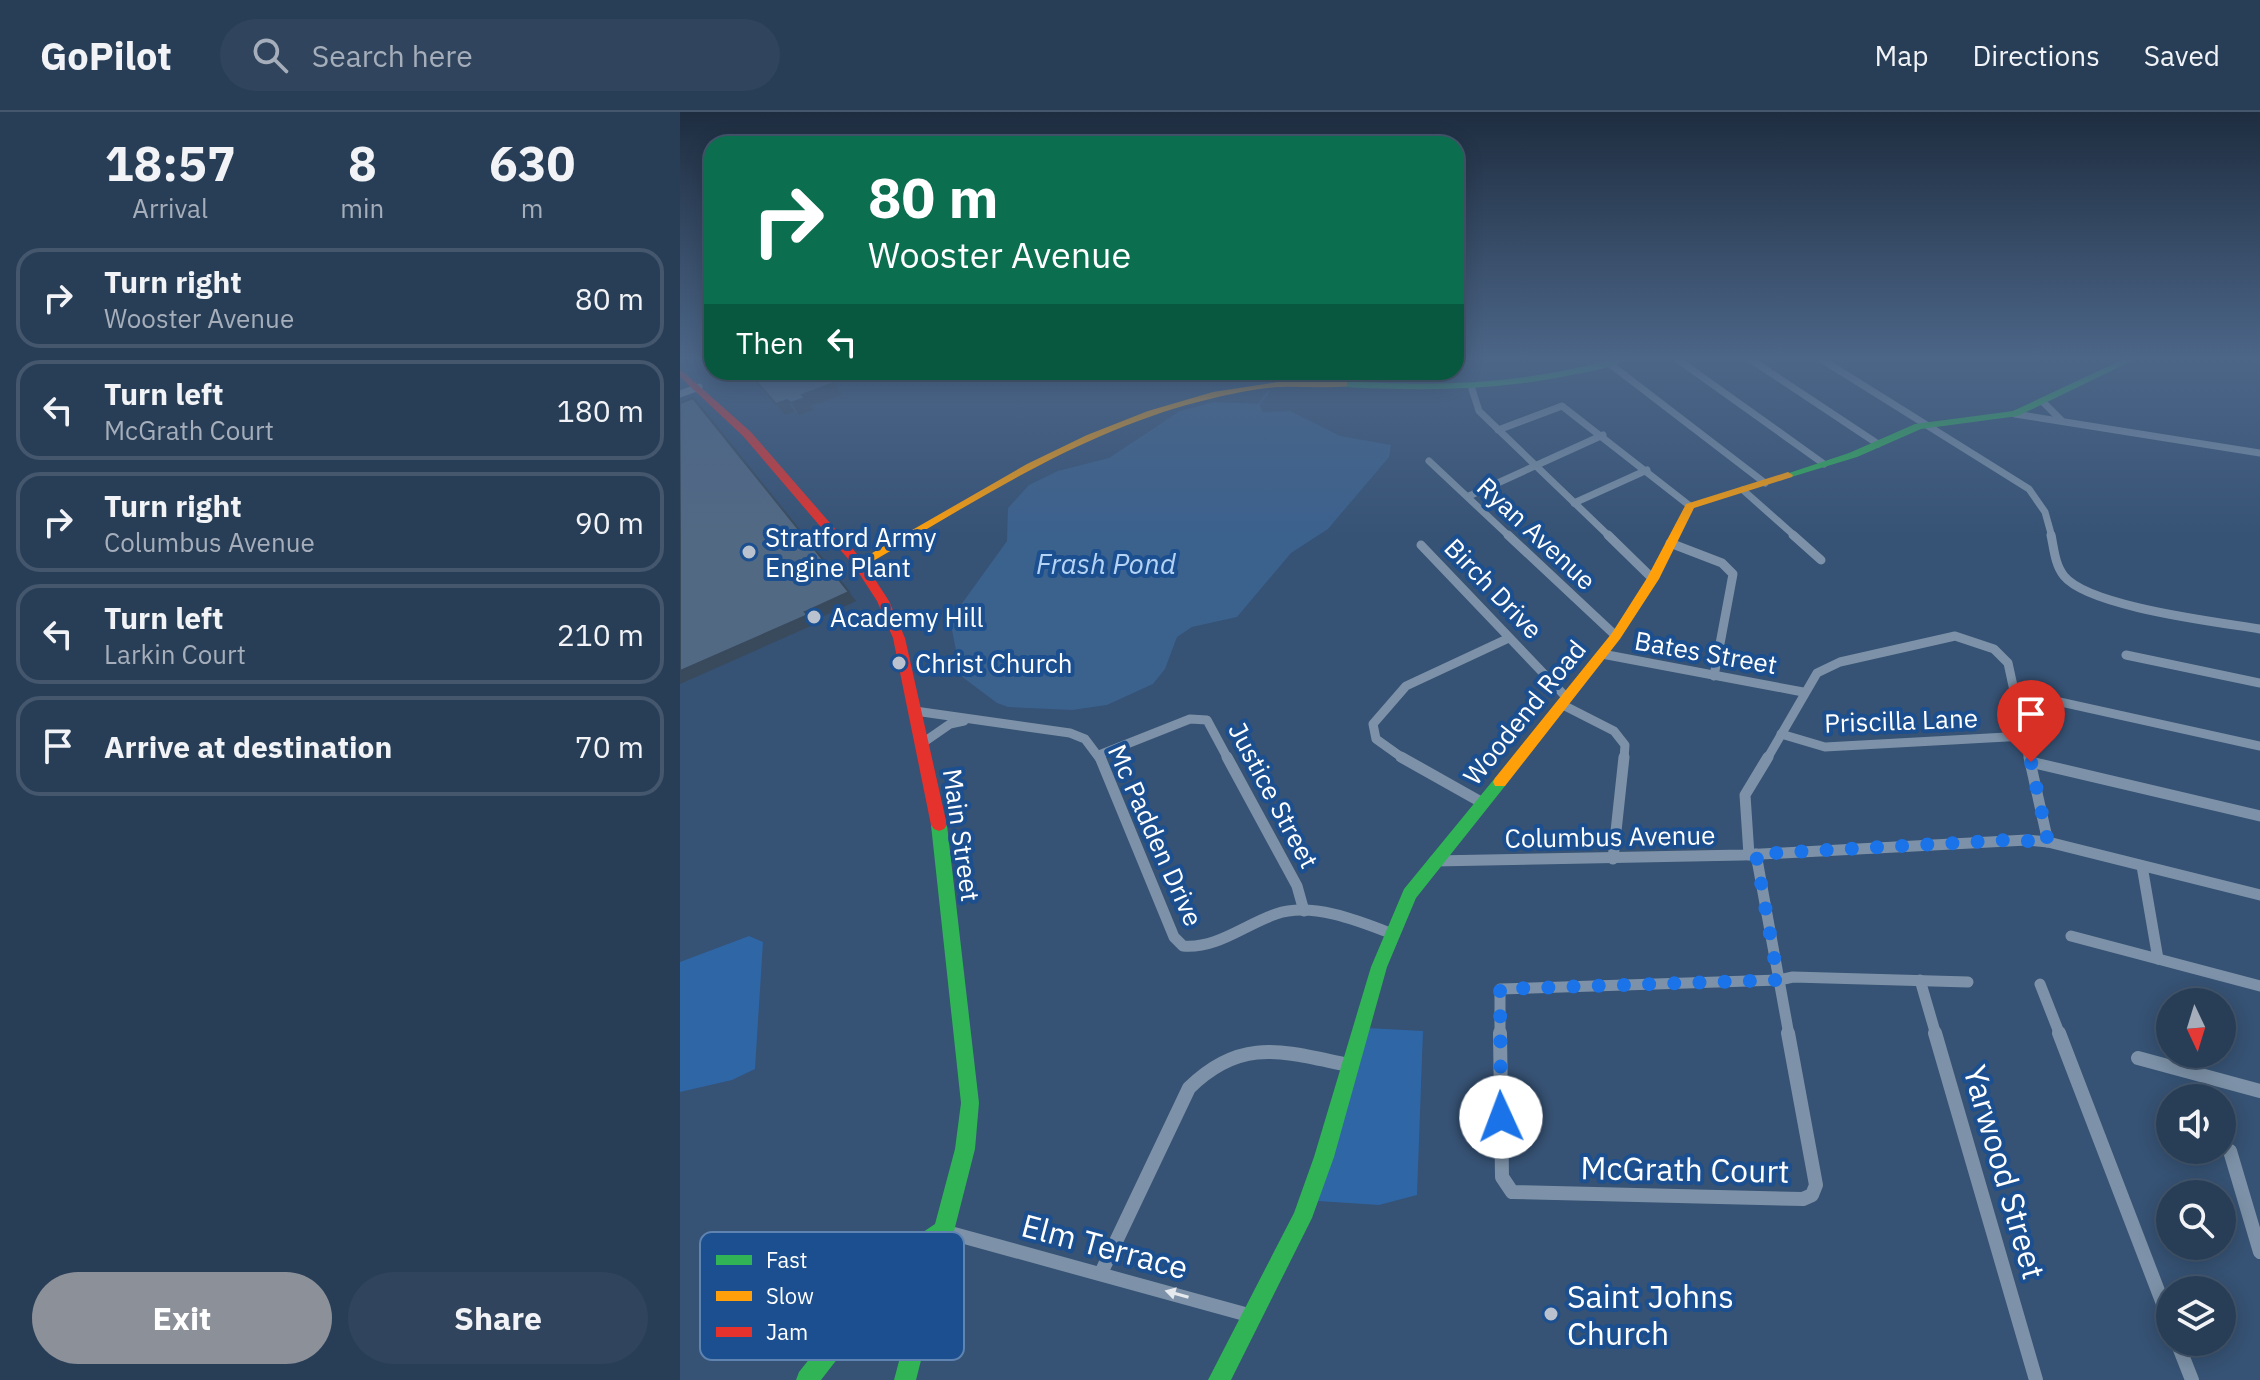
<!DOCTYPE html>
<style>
body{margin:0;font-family:"IBM Plex Sans",sans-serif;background:#30455d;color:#f1f3f6;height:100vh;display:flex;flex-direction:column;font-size:30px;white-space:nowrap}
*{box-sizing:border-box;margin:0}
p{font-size:26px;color:#a5aeba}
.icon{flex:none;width:44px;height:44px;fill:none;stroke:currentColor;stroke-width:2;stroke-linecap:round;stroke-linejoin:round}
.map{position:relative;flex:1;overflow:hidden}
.sheet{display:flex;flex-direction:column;background:#283e57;width:680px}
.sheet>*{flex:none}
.guide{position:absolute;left:24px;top:24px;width:760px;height:244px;border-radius:24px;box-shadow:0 4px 20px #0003,0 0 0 2px #44576d;background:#0b6e4f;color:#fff;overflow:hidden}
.needle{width:52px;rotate:176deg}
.controls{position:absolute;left:1476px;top:876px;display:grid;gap:16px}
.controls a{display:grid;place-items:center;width:80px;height:80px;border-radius:50%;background:#283e57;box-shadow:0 4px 20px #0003,0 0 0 2px #44576d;font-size:40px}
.pin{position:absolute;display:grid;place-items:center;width:68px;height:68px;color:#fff;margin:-82px -34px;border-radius:50% 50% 50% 0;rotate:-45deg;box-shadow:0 0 8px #0007}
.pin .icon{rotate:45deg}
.me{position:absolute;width:88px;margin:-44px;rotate:358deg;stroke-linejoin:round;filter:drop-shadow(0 0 6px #0008)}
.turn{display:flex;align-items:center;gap:28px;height:168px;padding:0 32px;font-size:36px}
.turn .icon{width:104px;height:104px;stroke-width:2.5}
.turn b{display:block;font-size:56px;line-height:68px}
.then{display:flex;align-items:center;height:76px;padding:0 32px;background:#0003;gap:16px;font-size:30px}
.eta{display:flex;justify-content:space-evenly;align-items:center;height:136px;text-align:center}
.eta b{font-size:48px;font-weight:700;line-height:56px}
.cta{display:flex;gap:16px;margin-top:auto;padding:16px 32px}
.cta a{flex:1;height:92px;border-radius:48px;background:#8c9099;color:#fff;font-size:32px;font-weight:700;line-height:92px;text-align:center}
.cta a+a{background:#30455d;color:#f1f3f6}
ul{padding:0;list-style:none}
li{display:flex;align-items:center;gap:24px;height:100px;margin:0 16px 12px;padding:0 16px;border:4px solid #44576d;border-radius:24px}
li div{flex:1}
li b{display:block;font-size:30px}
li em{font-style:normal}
header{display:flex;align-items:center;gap:48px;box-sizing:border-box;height:112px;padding:0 40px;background:#283e57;border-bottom:2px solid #44576d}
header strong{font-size:38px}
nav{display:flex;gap:44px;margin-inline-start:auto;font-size:28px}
.search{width:560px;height:72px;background:#30455d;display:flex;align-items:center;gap:20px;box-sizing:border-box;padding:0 28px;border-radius:44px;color:#a5aeba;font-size:30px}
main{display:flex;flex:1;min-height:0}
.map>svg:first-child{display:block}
</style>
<header>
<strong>GoPilot</strong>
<div class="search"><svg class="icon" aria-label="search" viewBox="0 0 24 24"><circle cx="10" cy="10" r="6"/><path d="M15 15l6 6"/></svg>Search here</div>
<nav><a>Map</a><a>Directions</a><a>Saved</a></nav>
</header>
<main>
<section class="sheet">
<div class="eta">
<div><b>18:57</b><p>Arrival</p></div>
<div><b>8</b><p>min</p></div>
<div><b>630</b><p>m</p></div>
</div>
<ul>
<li><svg class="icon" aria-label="right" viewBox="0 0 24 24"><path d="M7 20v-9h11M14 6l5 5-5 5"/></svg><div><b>Turn right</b><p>Wooster Avenue</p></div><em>80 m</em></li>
<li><svg class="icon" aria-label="left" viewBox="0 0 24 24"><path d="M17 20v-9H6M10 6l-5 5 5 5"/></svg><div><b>Turn left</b><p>McGrath Court</p></div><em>180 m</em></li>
<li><svg class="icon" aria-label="right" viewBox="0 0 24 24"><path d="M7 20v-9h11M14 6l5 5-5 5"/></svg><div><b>Turn right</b><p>Columbus Avenue</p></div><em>90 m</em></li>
<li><svg class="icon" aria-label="left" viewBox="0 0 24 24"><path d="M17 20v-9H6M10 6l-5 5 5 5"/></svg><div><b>Turn left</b><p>Larkin Court</p></div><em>210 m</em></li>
<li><svg class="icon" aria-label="arrive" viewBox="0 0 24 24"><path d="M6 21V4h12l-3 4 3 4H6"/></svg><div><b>Arrive at destination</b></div><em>70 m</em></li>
</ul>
<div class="cta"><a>Exit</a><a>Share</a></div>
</section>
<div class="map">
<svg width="1580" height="1268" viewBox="0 0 1580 1268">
<rect width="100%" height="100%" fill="#365274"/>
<g fill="#2f66a5">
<polygon points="69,824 83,830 75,957 52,968 0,980 0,850"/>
<polygon points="687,916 743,919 737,1083 699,1093 638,1089"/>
</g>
<polygon fill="#3b618d" points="534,290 579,292 583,300 610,299 660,324 711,333 709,345 648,417 611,441 557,505 512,515 497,525 485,557 473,572 427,593 392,598 328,595 317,591 281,564 270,508 327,429 328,396 349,373 378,359 429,346 500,299"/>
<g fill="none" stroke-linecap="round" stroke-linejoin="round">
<g stroke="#3b618d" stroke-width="2">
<polyline points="593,266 609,260"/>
<polyline points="579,292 589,279"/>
</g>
<polygon fill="#5a728e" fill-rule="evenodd" points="204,260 221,260 223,263 215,268"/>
<g stroke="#7d92a8" stroke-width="7">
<polyline points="997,247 1144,352"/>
<polyline points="1070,247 1198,332"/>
<polyline points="1141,247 1349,377 1365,400 1372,425"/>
<polyline points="930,252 1085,371"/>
<polyline points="792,277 799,299 930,425"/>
<polyline points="0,282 19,275"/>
<polyline points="1363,290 1381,308"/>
<polyline points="1335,302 1580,341"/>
<polyline points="818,318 882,294 1010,394"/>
<polyline points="749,349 830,425"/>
<polyline points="1063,378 1116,425"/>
<polyline points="789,384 923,323"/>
<polyline points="894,391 967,358"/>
</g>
<g stroke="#7d92a8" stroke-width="9">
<polyline points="828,423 936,524"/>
<polyline points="928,423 973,467"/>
<polyline points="1113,423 1141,448"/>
<path d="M1371 423C1374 437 1375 453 1384 464 1409 495 1538 510 1580 517"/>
<polyline points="990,431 1042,451 1053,462 1034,564"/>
<polyline points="741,433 887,586"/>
<polyline points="922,542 1123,580"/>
<polyline points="1446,543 1580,571"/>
<polyline points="1335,580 1580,634"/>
<polyline points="881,592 934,619 945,633 944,647"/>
<polyline points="235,599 390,621 405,627 420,647"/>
<polyline points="1101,622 1145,635 1345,624"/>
<polyline points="244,630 270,612 284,609"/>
<polyline points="419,643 510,607 527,608 548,647"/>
<polyline points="724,647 696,627 693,612 726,574 829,526"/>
<polyline points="1087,647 1137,561 1160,550 1275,524 1314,537 1328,551 1349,647"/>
</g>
<g stroke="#7d92a8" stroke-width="11">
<path d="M420 645 494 825 503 834C537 837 564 813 596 802 631 790 677 808 710 821"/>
<polyline points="547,645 617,774 624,799"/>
<polyline points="721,645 801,690"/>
<polyline points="1349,645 1368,730"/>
<polyline points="1351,650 1580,704"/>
<polyline points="1076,742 1099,868"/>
<polyline points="1069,743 1065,683 1088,645"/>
<polyline points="933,747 944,645"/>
<polyline points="754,749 1063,743 1347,728 1368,730 1580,783"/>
<polyline points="1462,754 1478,847"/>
<polyline points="1391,824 1580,874"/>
<polyline points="1099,868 1109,923"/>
<polyline points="1099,868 1113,865 1288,870"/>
<polyline points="1240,868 1256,923"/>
<polyline points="1360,872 1380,923"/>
<polyline points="820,923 820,877 1099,868"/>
</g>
<g stroke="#7d92a8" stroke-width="14">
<polyline points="820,921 822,1065 832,1080 1123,1087 1132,1083 1136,1073 1108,921"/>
<polyline points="1255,921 1356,1268"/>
<polyline points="1379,921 1490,1210"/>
<polyline points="1458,946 1580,979"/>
<polyline points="1550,1039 1580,1140"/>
<polyline points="263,1119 572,1204"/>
<path d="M421 1161 509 976C562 924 604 940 669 953"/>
<polyline points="1497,1230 1512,1268"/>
</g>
<g fill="#30b455" fill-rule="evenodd">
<path d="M933 247H948C933 255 913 259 896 262 819 279 742 279 664 275L659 272 664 269C756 275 844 272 933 247Z"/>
<polygon points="1444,247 1456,247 1338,304 1241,317 1177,345 1108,366 1103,363 1169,341 1235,312 1333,299"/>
<polygon points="820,664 825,666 827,670 825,674 736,786 707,855 654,1045 632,1106 551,1268 528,1268 614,1101 634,1045 691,855 724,777 815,666"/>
<path d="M259 707 264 709 267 713 299 991 295 1037 236 1268H214L236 1185 214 1191 189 1206 141 1268H116L119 1260 215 1139 255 1112 275 1037 281 991 251 713 254 709ZM248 1141 242 1163 217 1169 229 1153Z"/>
</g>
<g fill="#ff9f0a" fill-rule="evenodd">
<path d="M664 269 667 270V274C645 277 622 274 600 275 579 276 555 281 534 286 407 315 294 390 183 455H175L173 452 347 352 407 323 468 299 533 280 598 270Z"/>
<polygon points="1108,360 1113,363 1112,365 1014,396 979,467 940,527 825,674 815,674 813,670 815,666 932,521 967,466 1006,392"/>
</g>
<polygon fill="#e5322d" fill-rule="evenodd" points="0,257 71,320 183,449 209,489 225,526 267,713 264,717 259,719 254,717 251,713 213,526 197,489 175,455 63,324 0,265"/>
</g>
<polygon fill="#475a72" points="69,261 154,271 162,283 130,294 133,298 119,303 115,299 105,303 77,272"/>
<g fill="#394a5c">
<polygon points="154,271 162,283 130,294 133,298 119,303 111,291 122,283"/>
<polygon points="107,288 115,299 105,303 96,292"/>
<polygon points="169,480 176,489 133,509 125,500"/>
<polygon points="128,503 135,512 0,572 0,559"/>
</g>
<g fill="#526984" stroke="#394a5c" stroke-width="2">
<polygon points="71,260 143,260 154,271 122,283 125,286 111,291 107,288 96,292 69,261"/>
<polygon points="13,286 169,480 125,500 128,503 0,559 0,291"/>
</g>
<defs><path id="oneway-solid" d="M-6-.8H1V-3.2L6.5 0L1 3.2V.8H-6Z" transform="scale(2)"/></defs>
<use fill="#e5e9ee" href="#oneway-solid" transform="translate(497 1182) rotate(-164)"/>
<linearGradient id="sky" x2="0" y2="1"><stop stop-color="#1e2d40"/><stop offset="0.58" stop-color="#4c6688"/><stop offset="1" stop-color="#4c6688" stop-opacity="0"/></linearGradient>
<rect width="1580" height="425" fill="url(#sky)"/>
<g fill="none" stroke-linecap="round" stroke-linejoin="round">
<polyline stroke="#1a73e8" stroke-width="14" stroke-dasharray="0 25.2" points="821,1005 820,877 1098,868 1076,742 1329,728 1368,730 1351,650"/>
</g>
<g fill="#b9c2ce" stroke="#1b4f8f" stroke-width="3">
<circle cx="69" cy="440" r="8"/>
<circle cx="134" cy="505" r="8"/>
<circle cx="219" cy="551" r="8"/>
<circle cx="871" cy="1202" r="8"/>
</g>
<g text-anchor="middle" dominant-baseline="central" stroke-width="8" stroke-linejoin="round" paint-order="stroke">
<g font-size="26" fill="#fff" stroke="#1b4f8f">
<text transform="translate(857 421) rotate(43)">Ryan Avenue</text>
<text transform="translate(814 476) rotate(46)">Birch Drive</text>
<text transform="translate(1026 540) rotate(10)">Bates Street</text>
<text transform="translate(844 600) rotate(-51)">Woodend Road</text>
<text transform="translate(1221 608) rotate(-2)">Priscilla Lane</text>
<text transform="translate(594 683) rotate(62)">Justice Street</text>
<text transform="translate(282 723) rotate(82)">Main Street</text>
<text transform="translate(476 723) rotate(66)">Mc Padden Drive</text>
<text transform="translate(930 724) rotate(-1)">Columbus Avenue</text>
</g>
<g font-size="26" fill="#fff" stroke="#1b4f8f" text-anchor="start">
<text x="85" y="425">Stratford Army<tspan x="85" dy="30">Engine Plant</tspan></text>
<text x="150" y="505">Academy Hill</text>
<text x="235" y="551">Christ Church</text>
</g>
<g font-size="28" font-style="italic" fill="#b5d3f5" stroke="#1b4f8f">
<text x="426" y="451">Frash Pond</text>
</g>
<g font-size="32" fill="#fff" stroke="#1b4f8f">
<text transform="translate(1005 1057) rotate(1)">McGrath Court</text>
<text transform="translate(1325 1060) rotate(74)">Yarwood Street</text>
<text transform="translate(425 1134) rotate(15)">Elm Terrace</text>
</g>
<g font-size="32" fill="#fff" stroke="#1b4f8f" text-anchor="start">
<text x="887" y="1184">Saint Johns<tspan x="887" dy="37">Church</tspan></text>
</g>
</g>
<rect x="20" y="1120" width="264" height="128" rx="12" fill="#1b4f8f" stroke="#5f84b1" stroke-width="2"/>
<rect x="36" y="1143" width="36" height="10" fill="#30b455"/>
<rect x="36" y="1179" width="36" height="10" fill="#ff9f0a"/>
<rect x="36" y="1215" width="36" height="10" fill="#e5322d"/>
<g font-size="22" fill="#fff">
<text x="86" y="1156">Fast</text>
<text x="86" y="1192">Slow</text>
<text x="86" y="1228">Jam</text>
</g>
</svg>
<div class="controls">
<a><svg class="needle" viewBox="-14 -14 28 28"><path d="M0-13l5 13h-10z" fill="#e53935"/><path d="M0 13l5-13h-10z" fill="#a5aeba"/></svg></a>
<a><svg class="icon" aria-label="sound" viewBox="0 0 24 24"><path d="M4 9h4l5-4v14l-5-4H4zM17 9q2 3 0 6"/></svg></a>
<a><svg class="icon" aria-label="search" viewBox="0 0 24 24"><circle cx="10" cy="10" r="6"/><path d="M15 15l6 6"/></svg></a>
<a><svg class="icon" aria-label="layers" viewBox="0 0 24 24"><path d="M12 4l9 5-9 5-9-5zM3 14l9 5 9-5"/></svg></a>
</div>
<div class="pin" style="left:1351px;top:650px;background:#d93025"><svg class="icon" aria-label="arrive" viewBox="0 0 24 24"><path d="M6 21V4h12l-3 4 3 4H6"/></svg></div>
<svg class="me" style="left:821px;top:1005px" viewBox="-20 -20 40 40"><circle r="19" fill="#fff"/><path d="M0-13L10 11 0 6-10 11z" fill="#1a73e8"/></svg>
<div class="guide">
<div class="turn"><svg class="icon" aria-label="right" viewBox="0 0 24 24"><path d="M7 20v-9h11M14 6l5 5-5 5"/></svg><div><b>80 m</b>Wooster Avenue</div></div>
<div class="then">Then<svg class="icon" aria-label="left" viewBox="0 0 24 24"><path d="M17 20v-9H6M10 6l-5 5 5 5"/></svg></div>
</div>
</div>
</main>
